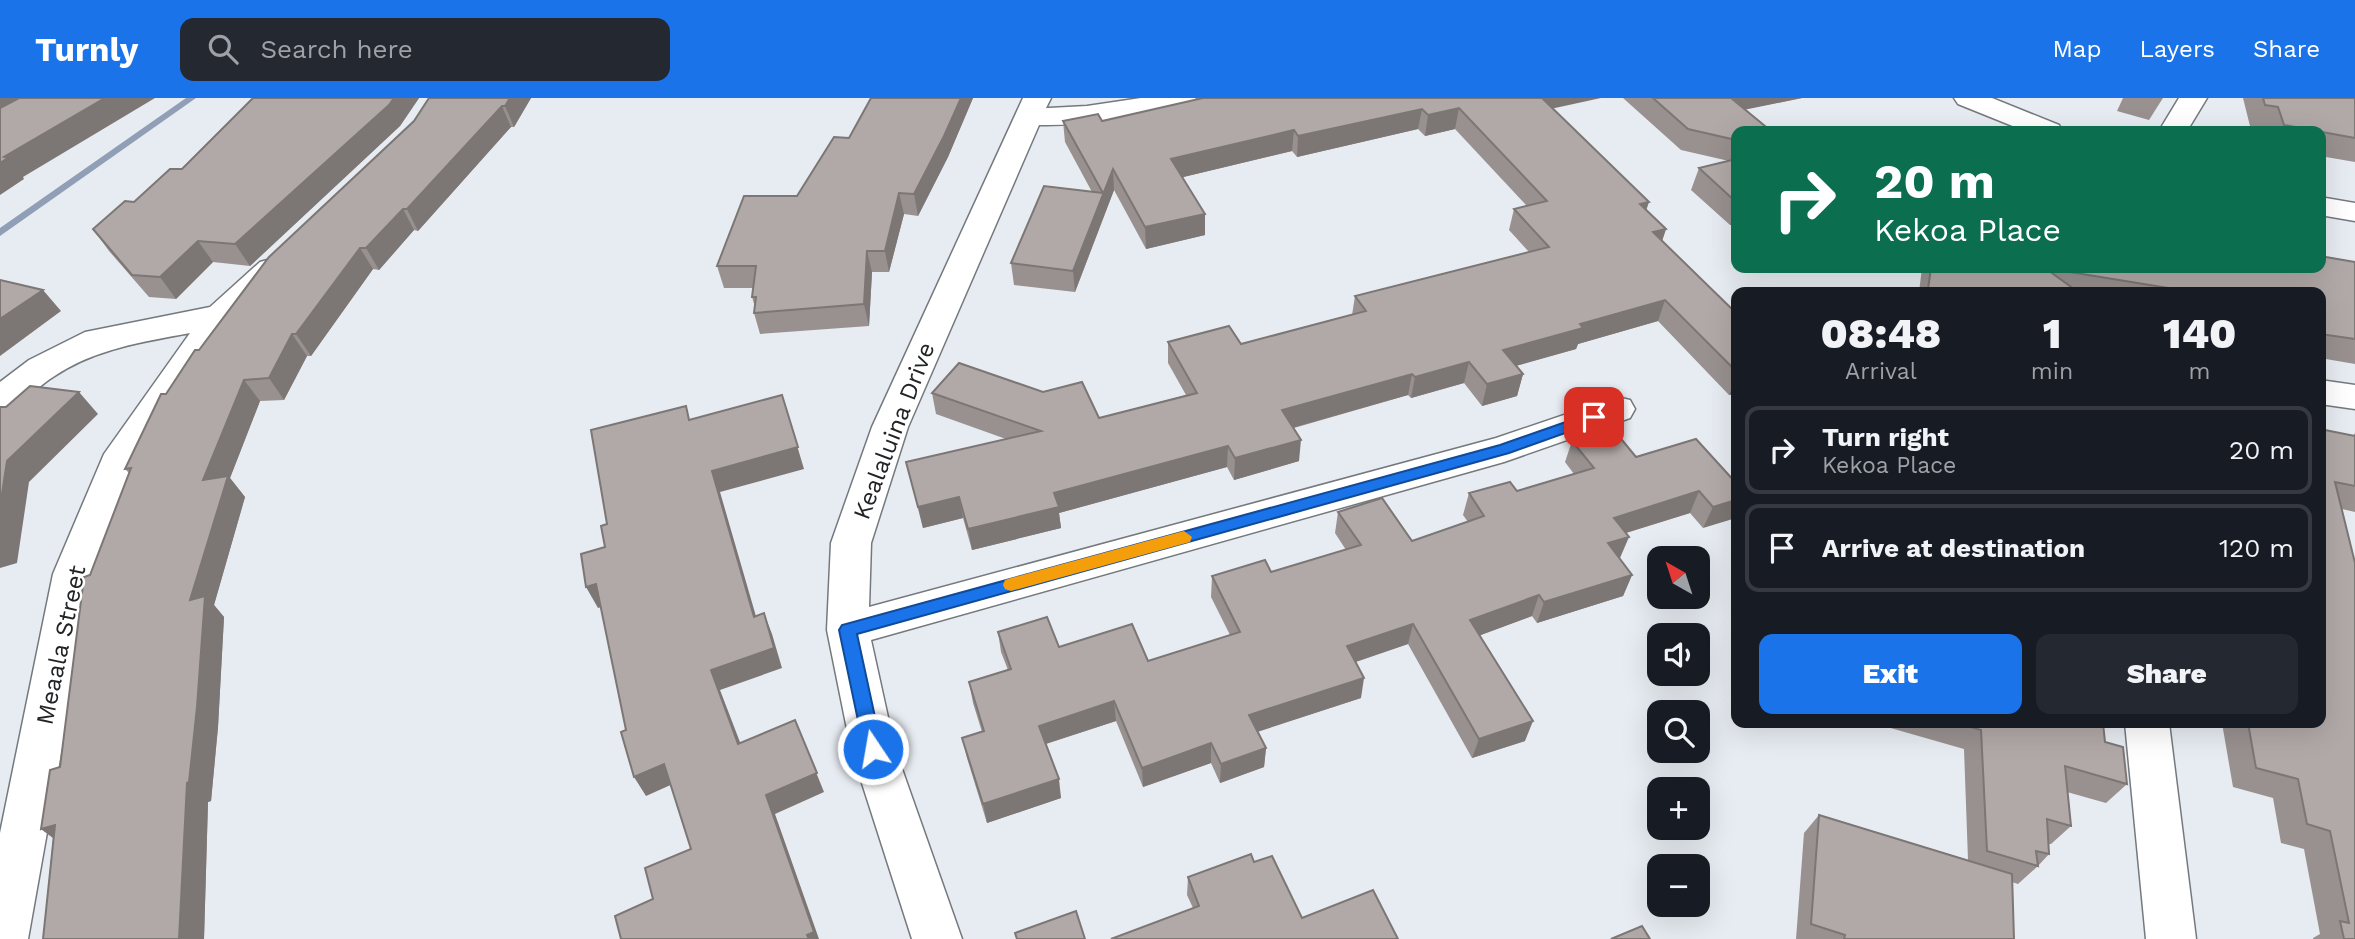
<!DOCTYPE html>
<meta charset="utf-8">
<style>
body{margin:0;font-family:"Work Sans",sans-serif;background:#242831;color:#f1f3f6;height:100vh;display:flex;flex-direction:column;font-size:26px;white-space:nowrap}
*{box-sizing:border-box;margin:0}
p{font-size:23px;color:#9ea1a6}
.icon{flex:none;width:38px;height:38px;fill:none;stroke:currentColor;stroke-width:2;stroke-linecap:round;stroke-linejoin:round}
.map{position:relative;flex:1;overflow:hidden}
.panel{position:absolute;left:1731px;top:189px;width:595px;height:441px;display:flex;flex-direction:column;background:#171b24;border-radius:14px;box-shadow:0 7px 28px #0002}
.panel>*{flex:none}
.banner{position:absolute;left:1731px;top:28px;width:595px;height:147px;border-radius:14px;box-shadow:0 7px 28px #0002;background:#0b6e4f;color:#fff;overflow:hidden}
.needle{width:46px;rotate:321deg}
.controls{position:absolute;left:1647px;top:448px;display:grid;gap:14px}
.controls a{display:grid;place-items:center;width:63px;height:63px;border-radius:14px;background:#171b24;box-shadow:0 7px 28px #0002;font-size:35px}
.pin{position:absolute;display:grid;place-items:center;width:60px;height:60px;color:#fff;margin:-30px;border-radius:14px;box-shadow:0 4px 10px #0006}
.me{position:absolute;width:77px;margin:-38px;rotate:348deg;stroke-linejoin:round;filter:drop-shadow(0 0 5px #0008)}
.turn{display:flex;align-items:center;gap:24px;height:147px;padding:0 28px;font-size:32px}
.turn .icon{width:91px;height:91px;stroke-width:2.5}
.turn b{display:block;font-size:49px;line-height:60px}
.eta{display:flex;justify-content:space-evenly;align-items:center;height:119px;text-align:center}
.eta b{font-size:42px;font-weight:800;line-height:49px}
.cta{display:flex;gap:14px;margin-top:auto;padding:14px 28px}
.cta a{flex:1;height:80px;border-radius:14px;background:#1a73e8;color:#fff;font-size:28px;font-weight:800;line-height:80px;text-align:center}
.cta a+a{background:#242831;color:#f1f3f6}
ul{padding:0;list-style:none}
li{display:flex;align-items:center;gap:21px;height:88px;margin:0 14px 10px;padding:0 14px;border:4px solid #363941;border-radius:14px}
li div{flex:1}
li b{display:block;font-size:26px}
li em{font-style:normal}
header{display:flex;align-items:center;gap:42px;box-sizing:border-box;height:98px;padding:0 35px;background:#1a73e8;color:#fff}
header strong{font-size:33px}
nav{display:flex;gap:38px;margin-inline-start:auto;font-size:24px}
.search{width:490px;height:63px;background:#242831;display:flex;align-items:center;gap:18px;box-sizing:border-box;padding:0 24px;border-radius:14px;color:#9ea1a6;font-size:26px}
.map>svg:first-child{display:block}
</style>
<header>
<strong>Turnly</strong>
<div class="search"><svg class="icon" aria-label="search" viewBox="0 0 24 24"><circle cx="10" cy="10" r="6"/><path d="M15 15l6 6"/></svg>Search here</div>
<nav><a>Map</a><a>Layers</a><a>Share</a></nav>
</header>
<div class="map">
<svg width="2355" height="841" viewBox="0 0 2355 841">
<rect width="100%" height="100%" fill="#e7ecf2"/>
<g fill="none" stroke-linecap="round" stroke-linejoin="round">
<polygon fill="#909fb6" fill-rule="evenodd" points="186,0 196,0 0,138 0,130"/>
<defs>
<g id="street">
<path d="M1023 0H1051L1046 10H1049L1087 8 1141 0H1196L1192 6C1142 18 1090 28 1039 27L908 329 871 445 869 509 1496 340 1617 299 1630 302 1635 311 1630 320 1504 364 871 542 895 651 962 841H912L851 651 827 532 831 445 872 329Z"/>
<polygon points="2179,0 2207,0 2187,33 2159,33"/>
<path d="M271 161 282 164 287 171 282 178 232 226 139 360 93 476 28 841H0V735L53 476 104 356 190 235C142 244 94 251 53 279 34 291 22 309 0 315V284L29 262 85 234 210 209 260 164Z"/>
<polygon points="2320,282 2355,287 2355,311 2320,306"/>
<polygon points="2125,625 2169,625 2196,841 2146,841"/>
</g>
<g id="secondary">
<polygon points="1954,0 1992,0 2059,27 2063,33 2025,33 1958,6"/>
<polygon points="2320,99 2355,105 2355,123 2320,117"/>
</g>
</defs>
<use href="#street" stroke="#74797e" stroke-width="3"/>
<use href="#secondary" stroke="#74797e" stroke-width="3"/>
<use href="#street" fill="#fff" fill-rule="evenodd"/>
<use href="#secondary" fill="#fff" fill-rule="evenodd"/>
</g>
<g fill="#989190">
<polygon points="253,0 419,0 400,28 250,168 213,164 176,201 149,199 109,153 93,131 182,71"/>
<polygon points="429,0 531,0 514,29 511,29 418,133 414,132 379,172 373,171 311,258 307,258 284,302 260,303 230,380 245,399 214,507 224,519 218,629 211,703 208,704 204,841 43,841 53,740 41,731 60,669 90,477 129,375 125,371 166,296 199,252 414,23"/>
<polygon points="871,0 973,0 948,59 918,118 904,116 889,174 872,174 869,228 760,236 754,215 755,209 752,199 753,190 724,190 717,168 797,98 849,40"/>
<polygon points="1203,0 1553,11 1646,112 1666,131 1662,143 1736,215 1736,295 1729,297 1658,223 1578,246 1576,251 1516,268 1523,276 1517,298 1482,308 1464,285 1411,300 1408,297 1294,330 1299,363 1234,382 1227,369 1059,415 1061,430 972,452 963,420 923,430 906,364 1006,341 936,316 932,295 1099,320 1186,297 1168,265 1168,244 1241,246 1352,217 1355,198 1529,154 1509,132 1514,111 1527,108 1455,31 1425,38 1418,31 1297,59 1292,53 1183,79 1205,137 1146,151 1114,92 1075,194 1014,187 1011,165 1092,94 1065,44 1063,23 1102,23"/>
<polygon points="1623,0 1802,0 1745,11 1736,33 1736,125 1730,127 1691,92 1699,70 1729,63 1681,52"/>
<polygon points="2123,0 2163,0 2149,22 2117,13"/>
<polygon points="2243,0 2355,0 2355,64 2320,58 2320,33 2264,33 2263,30 2250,28"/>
<polygon points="2355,164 2355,266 2320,260 2320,194 1919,194 1922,170 2320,170"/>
<polygon points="2320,331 2353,338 2355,335 2355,414 2342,411 2355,841 2313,841 2313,840 2320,836 2304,751 2281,745 2273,700 2233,689 2222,625 2320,625"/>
<polygon points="1572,343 1736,385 1703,430 1690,415 1626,435 1619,461 1632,477 1623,498 1537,525 1532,518 1480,537 1525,643 1472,660 1408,546 1356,564 1361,600 1258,633 1266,650 1264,669 1220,685 1211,665 1143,689 1116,623 1046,646 1061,700 987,725 967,660 962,640 982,634 973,605 969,584 1008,572 1001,554 998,534 1059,549 1148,563 1230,537 1211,499 1212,478 1271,474 1346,452 1335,435 1338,414 1412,443 1468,424 1463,417 1469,395 1517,393 1574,376 1565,364"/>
<polygon points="1873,625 2103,625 2105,644 2127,686 2106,705 2067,694 2071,728 2051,746 2049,746 2049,756 2038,768 2018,786 2012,784 2014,841 1796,841 1804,735 1819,717 1968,762 1964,651"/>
<polygon points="1254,764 1302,820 1193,810 1187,797 1188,779"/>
</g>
<g fill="#7c7675">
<polygon points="0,0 20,0 0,11"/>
<polygon points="105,0 155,0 23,79 24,81 0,97 0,65 4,59"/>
<polygon points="394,0 419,0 400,28 250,168 235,146"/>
<polygon points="510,0 531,0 514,29 505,8"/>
<polygon points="961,0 973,0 948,59 918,118 914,96"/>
<polygon points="1535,0 1601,0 1532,15"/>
<polygon points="1725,0 1802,0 1719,17"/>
<polygon points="502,8 511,29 418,133 407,111"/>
<polygon points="1459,10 1455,31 1425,38 1428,17"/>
<polygon points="1422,11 1418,31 1297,59 1298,38"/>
<polygon points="1294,32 1292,53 1171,82 1171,61"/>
<polygon points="1113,71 1114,92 1075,194 1073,173"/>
<polygon points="899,95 904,116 889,174 885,153"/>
<polygon points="1649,104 1642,125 1640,106"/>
<polygon points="1736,110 1736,125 1730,127"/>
<polygon points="403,111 414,132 379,172 366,150"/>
<polygon points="1205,116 1205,137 1146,151 1145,129"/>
<polygon points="1666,131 1659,152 1653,134"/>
<polygon points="198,143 213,164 176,201 160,179"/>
<polygon points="360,150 373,171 311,258 296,236"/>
<polygon points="867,153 872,174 869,228 864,206"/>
<polygon points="43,192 61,213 0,258 0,221"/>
<polygon points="1665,202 1658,223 1578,246 1576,251 1497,273 1503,252 1580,226"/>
<polygon points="292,236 307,258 284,302 269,280"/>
<polygon points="1469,264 1464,285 1411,300 1415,279"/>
<polygon points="1412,276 1408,297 1281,333 1282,312"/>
<polygon points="1523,276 1517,298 1482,308 1487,286"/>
<polygon points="1736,281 1736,295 1729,297"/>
<polygon points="244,282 260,303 230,380 245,399 214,507 224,519 218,629 211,703 208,704 204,841 179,841 190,502 203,382"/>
<polygon points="79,294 98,316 29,384 17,465 0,470 0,409 7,363"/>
<polygon points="782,297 804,371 720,394 762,539 754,519 712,373"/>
<polygon points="1301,342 1299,363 1234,382 1235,360"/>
<polygon points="1228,348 1227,369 1059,415 1061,430 972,452 968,431 1054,395"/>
<polygon points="1699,393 1690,415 1606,441 1614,420"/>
<polygon points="959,399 963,420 923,430 918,409"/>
<polygon points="1736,402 1736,420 1703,430 1713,409"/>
<polygon points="1629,439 1620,460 1600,466 1608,445"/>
<polygon points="1632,477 1623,498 1537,525 1544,504"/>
<polygon points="596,486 608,507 598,510 586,489"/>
<polygon points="1539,497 1532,518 1465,543 1470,522"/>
<polygon points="764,515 772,536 782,570 720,592 748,665 738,646 711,572"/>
<polygon points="1413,526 1408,546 1343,568 1347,548"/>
<polygon points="1364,580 1361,600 1248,637 1249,617"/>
<polygon points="1114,603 1116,623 1042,647 1039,628"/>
<polygon points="795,622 824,694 775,716 819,841 809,841 766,697"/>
<polygon points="1533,623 1525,643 1472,660 1479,641"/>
<polygon points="1211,645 1211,665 1143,689 1142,670"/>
<polygon points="1266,650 1264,669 1220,685 1221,666"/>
<polygon points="664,666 675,685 646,698 634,679"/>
<polygon points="1059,681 1061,700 987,725 983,706"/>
<polygon points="55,727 67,750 41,731"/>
</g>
<g fill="#b1a9a7" stroke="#7c7675" stroke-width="2">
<polygon points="19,0 105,0 4,59 8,60 0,65 0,10"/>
<polygon points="253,0 394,0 389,7 235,146 198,143 160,179 132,177 93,131 125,103 134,104 170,71 182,71"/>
<polygon points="429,0 510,0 505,8 502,8 407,111 403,111 366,150 360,150 296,236 292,236 269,280 244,282 203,382 228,378 190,502 205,498 197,609 189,684 187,685 179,841 43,841 55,727 41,731 50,672 60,669 84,479 90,477 131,370 125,371 161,296 166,296 195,252 199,252 269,159 414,23"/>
<polygon points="871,0 961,0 944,38 914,96 899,95 885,153 867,153 864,206 754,215 756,199 752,199 756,168 717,168 744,98 797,98 834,39 849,40"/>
<polygon points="1203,0 1542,0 1649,104 1640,106 1666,131 1653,134 1736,215 1736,273 1665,202 1580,226 1583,230 1503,252 1523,276 1487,286 1469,264 1415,279 1412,276 1282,312 1301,342 1235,360 1228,348 1054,395 1059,409 968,431 959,399 918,409 906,364 1041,333 932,295 959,265 1043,294 1082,284 1099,320 1197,295 1168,244 1229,228 1241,246 1366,213 1355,198 1549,149 1514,111 1547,103 1459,10 1428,17 1422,11 1298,38 1294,32 1171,61 1205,116 1145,129 1113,71 1073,173 1011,165 1044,88 1103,95 1063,23 1098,16 1102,23"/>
<polygon points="1653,0 1731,0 1771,33 1736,33 1736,42 1688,31"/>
<polygon points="2263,0 2355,0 2355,40 2284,27 2278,9 2265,7"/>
<polygon points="1736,61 1736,104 1699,70"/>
<polygon points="2320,158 2355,164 2355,241 2320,236 2320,194 2193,194 2045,170 2078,194 1942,194 1928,191 1931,170 2320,170"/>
<polygon points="0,182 43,192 0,221"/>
<polygon points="30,288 79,294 7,363 0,409 0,309 6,309"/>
<polygon points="782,297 798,349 712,373 754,519 764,515 774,550 711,572 738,646 795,622 817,675 766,697 814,834 807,837 809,841 621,841 615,818 653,801 645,770 691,751 664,666 634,679 621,634 626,632 596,486 586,489 581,456 605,449 601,428 607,426 591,332 686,308 689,322"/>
<polygon points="1613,331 1636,359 1696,341 1736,385 1736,402 1713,409 1699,393 1614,420 1629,439 1608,445 1632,477 1544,504 1539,497 1470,522 1533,623 1479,641 1413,526 1347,548 1364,580 1249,617 1266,650 1221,666 1211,645 1142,670 1114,603 1039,628 1059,681 983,706 962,640 984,633 969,584 1011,571 998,534 1047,519 1059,549 1132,526 1148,563 1240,534 1212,478 1265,462 1271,474 1361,447 1338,414 1382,400 1412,443 1484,418 1469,395 1510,384 1517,393 1594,370 1572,343"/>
<polygon points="2320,331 2355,338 2355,388 2335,384 2355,465 2355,841 2344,841 2340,823 2349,825 2330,733 2307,726 2298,681 2256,670 2248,625 2320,625"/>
<polygon points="1957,625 2103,625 2105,644 2123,649 2127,686 2065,668 2071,728 2047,721 2049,756 2036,753 2038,768 1987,753 1981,632"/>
<polygon points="1819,717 2012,776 2014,841 1844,841 1845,837 1811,826"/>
<polygon points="1251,756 1254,764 1272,758 1302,820 1373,792 1398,841 1111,841 1199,808 1188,779"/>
<polygon points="1076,813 1085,841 1017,841 1015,835"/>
<polygon points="1642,828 1650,841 1611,841"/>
</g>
<polygon fill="#1a73e8" stroke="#114b97" stroke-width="2" points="1594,314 1599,316 1601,319 1599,323 1509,355 857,536 882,651 879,657 873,659 866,657 864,651 839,532 842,527 1500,347"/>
<polygon fill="#f59e0b" points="1184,433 1192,439 1190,444 1011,493 1005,491 1003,487 1005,482 1011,480"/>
<g text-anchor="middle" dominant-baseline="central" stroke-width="5" stroke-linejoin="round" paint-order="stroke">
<g font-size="24" fill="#212325" stroke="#fff">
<text transform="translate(894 333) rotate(-69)">Kealaluina Drive</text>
<text transform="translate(61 547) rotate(-78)">Meaala Street</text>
</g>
</g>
</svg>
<div class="controls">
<a><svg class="needle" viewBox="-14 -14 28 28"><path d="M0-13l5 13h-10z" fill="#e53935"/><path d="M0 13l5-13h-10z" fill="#9ea1a6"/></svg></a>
<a><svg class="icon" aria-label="sound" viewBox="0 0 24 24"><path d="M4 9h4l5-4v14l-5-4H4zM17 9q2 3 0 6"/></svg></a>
<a><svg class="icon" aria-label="search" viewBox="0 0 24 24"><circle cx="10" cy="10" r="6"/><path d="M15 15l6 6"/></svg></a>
<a>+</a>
<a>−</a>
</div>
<div class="pin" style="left:1594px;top:319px;background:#d93025"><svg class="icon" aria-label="arrive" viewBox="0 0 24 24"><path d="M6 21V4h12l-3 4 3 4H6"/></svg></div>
<svg class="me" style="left:873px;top:651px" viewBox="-20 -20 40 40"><circle r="17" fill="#1a73e8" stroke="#fff" stroke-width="3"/><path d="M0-11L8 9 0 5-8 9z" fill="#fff"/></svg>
<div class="banner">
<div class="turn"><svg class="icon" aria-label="right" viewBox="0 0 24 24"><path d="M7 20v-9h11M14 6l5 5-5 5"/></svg><div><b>20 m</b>Kekoa Place</div></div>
</div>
<section class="panel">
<div class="eta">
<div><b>08:48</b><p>Arrival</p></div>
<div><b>1</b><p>min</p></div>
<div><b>140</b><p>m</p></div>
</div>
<ul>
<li><svg class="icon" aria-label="right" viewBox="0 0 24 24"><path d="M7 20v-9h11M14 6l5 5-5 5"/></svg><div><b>Turn right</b><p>Kekoa Place</p></div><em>20 m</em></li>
<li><svg class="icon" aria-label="arrive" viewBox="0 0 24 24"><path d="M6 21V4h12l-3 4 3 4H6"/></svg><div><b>Arrive at destination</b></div><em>120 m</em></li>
</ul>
<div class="cta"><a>Exit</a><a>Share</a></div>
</section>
</div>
